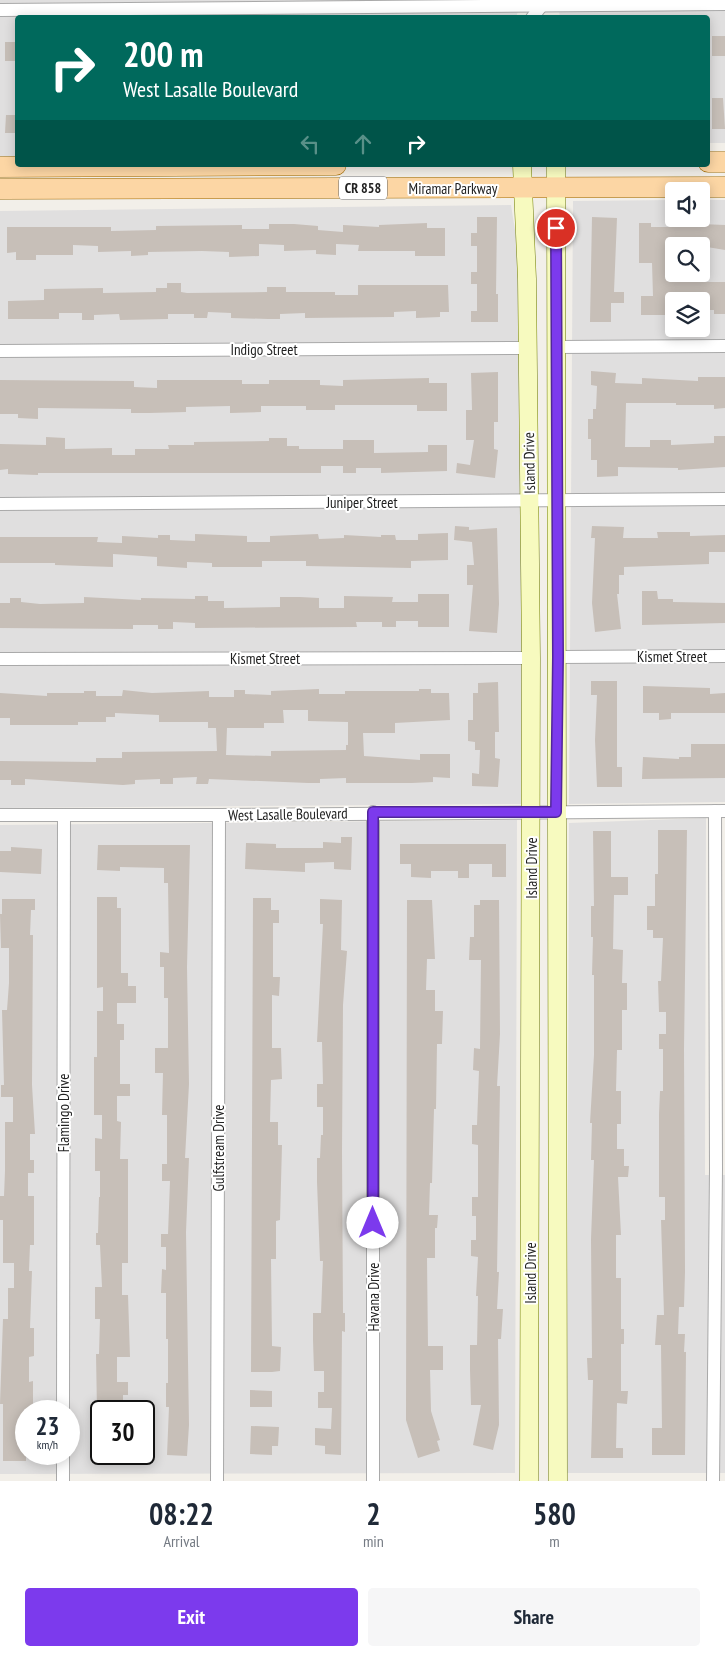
<!DOCTYPE html>
<style>
body{margin:0;font-family:"PT Sans Narrow",sans-serif;background:#f6f6f7;color:#1f2937;height:100vh;display:flex;flex-direction:column;font-size:19px;white-space:nowrap}
*{box-sizing:border-box;margin:0}
p{font-size:16px;color:#747a83}
.icon{flex:none;width:28px;height:28px;fill:none;stroke:currentColor;stroke-width:2;stroke-linecap:round;stroke-linejoin:round}
.map{position:relative;height:1481px;overflow:hidden}
.side{display:flex;flex-direction:column;background:#fff;flex:1}
.side>*{flex:none}
.hud{position:absolute;left:15px;top:15px;width:695px;height:152px;border-radius:5px;box-shadow:0 2px 12px #0003;background:#00695c;color:#fff;overflow:hidden}
.controls{position:absolute;left:665px;top:182px;display:grid;gap:10px}
.controls a{display:grid;place-items:center;width:45px;height:45px;border-radius:5px;background:#fff;box-shadow:0 2px 12px #0003;font-size:25px}
.speed{position:absolute;left:15px;top:1400px;display:flex;gap:10px;font-size:25px;font-weight:700;text-align:center}
.speed>*{display:grid;place-content:center;width:65px;height:65px;border-radius:50%;background:#fff;box-shadow:0 2px 12px #0003;line-height:1}
.speed small{font-size:12px;font-weight:400}
.speed .limit{border:2px solid #111;border-radius:8px;background:#fff;color:#111}
.pin{position:absolute;display:grid;place-items:center;width:42px;height:42px;color:#fff;margin:-21px;border:2px solid #fff;border-radius:50%;box-shadow:0 1px 5px #0007}
.me{position:absolute;width:55px;margin:-28px;rotate:0deg;stroke-linejoin:round;filter:drop-shadow(0 0 4px #0008)}
.turn{display:flex;align-items:center;gap:18px;height:105px;padding:0 25px;font-size:22px}
.turn .icon{width:65px;height:65px;stroke-width:2.5}
.turn b{display:block;font-size:35px;line-height:42px}
.lanes{display:flex;align-items:center;height:48px;padding:0 25px;background:#0003;justify-content:center;gap:25px;direction:ltr}
.lanes .off{opacity:.35}
.eta{display:flex;justify-content:space-evenly;align-items:center;height:85px;text-align:center}
.eta b{font-size:30px;font-weight:700;line-height:35px}
.action{display:flex;gap:10px;margin-top:auto;padding:10px 25px}
.action a{flex:1;height:58px;border-radius:5px;background:#7c3aed;color:#fff;font-size:20px;font-weight:700;line-height:58px;text-align:center}
.action a+a{background:#f6f6f7;color:#1f2937}
.map>svg:first-child{display:block}
</style>
<div class="map">
<svg width="725" height="1481" viewBox="0 0 725 1481">
<rect width="100%" height="100%" fill="#f2efe9"/>
<g fill="#e0dfdf" fill-rule="evenodd">
<polygon points="0,0 521,0 516,18 18,18 17,159 0,159"/>
<polygon points="557,0 725,0 725,143 708,143 708,18 560,17"/>
<path d="M674 200V219H701V200H725V802L569 804 573 201ZM674 246H701V274H674ZM674 301H701V329H674Z"/>
<polygon points="511,205 524,287 521,804 0,808 0,211"/>
<polygon points="706,818 705,1175 725,1175 725,1473 567,1473 569,823"/>
<path d="M517 820 515 1473 0 1474V825ZM26 1411H69V1454H26ZM101 1411H144V1454H101Z"/>
</g>
<g fill="#c7bfb8" fill-rule="evenodd">
<rect x="712" y="36" width="13" height="20"/>
<rect x="5" y="42" width="13" height="19"/>
<polygon points="712,98 723,98 725,129 712,129"/>
<polygon points="6,115 18,115 18,133 5,133"/>
<polygon points="477,217 497,217 496,294 498,294 498,322 471,322 471,311 477,311 477,284 471,284 471,272 477,272 477,246 471,246 471,233 477,233"/>
<polygon points="592,217 617,218 614,292 624,292 624,303 611,303 611,322 590,322"/>
<polygon points="427,223 427,228 445,228 445,256 415,256 415,251 358,251 359,245 336,244 336,255 316,254 316,250 284,251 284,245 259,244 259,256 229,257 229,252 202,251 148,252 148,255 131,256 131,251 98,252 98,246 73,245 73,255 36,255 36,260 16,260 16,252 7,253 7,227 111,227 111,231 156,230 156,226 242,225 242,229 269,229 269,224 294,224 318,226 318,230 343,232 343,225 379,227 379,225"/>
<polygon points="639,223 651,223 651,227 676,227 676,223 725,225 725,250 701,246 669,246 669,282 725,282 725,314 714,314 714,310 701,310 701,301 669,301 670,315 641,315 641,296 653,296 652,263 639,263"/>
<polygon points="167,283 181,283 181,292 187,293 267,292 267,287 286,287 286,292 335,292 335,295 358,295 358,285 448,285 449,312 440,312 440,317 416,318 416,311 394,312 394,317 305,318 305,313 280,314 280,319 268,319 231,318 231,313 208,312 207,318 194,318 194,314 168,314 168,319 120,320 119,314 94,315 94,320 82,320 82,313 59,313 59,319 8,319 8,301 44,300 44,289 103,288 103,293 156,292 156,288 167,288"/>
<polygon points="591,371 616,373 615,383 642,384 642,378 698,381 698,377 725,377 725,408 714,409 714,405 676,405 676,403 626,403 625,447 650,447 650,440 671,440 671,445 714,443 714,436 725,436 725,467 678,470 678,468 618,467 618,476 597,477 597,460 591,460 591,439 588,439 588,419 593,419 593,409 596,409 597,386 591,385"/>
<polygon points="498,372 498,422 494,422 494,449 498,450 495,478 456,473 457,463 470,465 474,440 466,440 466,410 472,410 471,373"/>
<polygon points="429,378 429,383 447,383 447,411 417,411 417,405 335,405 335,410 306,410 306,406 261,406 261,412 230,413 230,406 186,407 186,412 149,413 131,413 131,409 38,408 38,419 18,418 18,414 0,414 0,380 134,381 134,387 157,388 157,380 242,380 242,384 269,384 269,380 320,380 320,385 343,386 343,380"/>
<polygon points="46,437 65,438 65,449 112,448 112,455 135,455 135,449 169,449 168,445 194,445 194,442 269,441 269,438 287,438 287,446 299,446 299,449 343,449 343,440 374,440 374,453 428,452 428,445 447,445 447,471 381,473 381,468 356,468 356,473 343,473 343,466 321,466 321,473 38,473 38,475 8,474 8,469 0,470 0,444 46,445"/>
<polygon points="455,526 469,527 469,530 497,528 499,604 497,633 469,631 473,585 467,585 467,565 474,565 472,542 454,540"/>
<polygon points="592,526 624,527 623,538 658,538 657,532 690,532 690,536 725,535 725,552 709,552 709,564 624,567 624,575 619,575 619,594 617,594 621,629 595,632 592,603 595,538 591,538"/>
<polygon points="448,533 448,560 411,561 411,568 306,566 306,561 262,561 262,567 212,567 212,563 187,562 187,568 157,566 157,557 113,554 113,567 55,565 55,563 0,563 0,537 98,537 97,542 122,543 122,536 158,538 158,535 170,535 170,540 195,541 195,534 247,536 247,542 270,542 270,536 318,534 319,539 344,538 344,535 381,537 381,535 395,535 396,540 418,540 418,534"/>
<polygon points="642,591 657,591 658,599 673,599 673,602 725,603 725,623 642,625"/>
<polygon points="418,594 449,594 449,627 418,627 418,621 396,621 396,627 382,627 382,622 356,622 357,627 195,628 195,623 173,622 173,629 158,629 158,625 133,625 133,629 0,628 0,603 10,603 10,598 21,598 21,602 40,604 84,603 84,597 141,600 141,598 195,599 195,596 208,596 208,601 224,601 224,608 280,607 280,597 300,597 319,598 319,608 344,608 344,596 393,597 392,602 418,602"/>
<polygon points="591,681 617,681 617,767 622,767 622,787 597,787 595,740 597,695 591,695"/>
<polygon points="498,682 499,732 495,732 495,758 500,759 498,787 472,786 472,773 479,774 480,750 475,750 475,742 468,741 468,720 473,720 473,693 478,693 478,683"/>
<polygon points="643,686 710,688 710,694 725,693 725,713 671,713 671,719 659,720 659,713 643,713"/>
<path d="M319 689V694H345V691H419V689H431V693H449L450 720 395 723V733H363L364 756 420 760V754H450V778L433 777V782L412 783H346V778L320 779V783H308L209 779 208 784H196L197 777 173 778V784H160V779L135 780V784L123 785 25 779V785H11V780H0V761L96 762V758H122V752L217 751 216 728H208V722H159V715L115 713V717H106V722H78V725H10V718H0V693L47 696V693H84V691H96V696H122L123 690 152 693 209 691V697H234V690H245V694L271 695V691ZM283 710H308V721L348 722V745H346V750L271 751V756L226 755 227 728H264V723H284Z"/>
<polygon points="691,744 725,744 725,778 642,779 643,757 679,759 679,757 691,757"/>
<polygon points="658,830 687,830 684,1049 685,1272 684,1307 679,1307 678,1334 685,1334 684,1352 686,1352 685,1455 652,1455 652,1428 662,1428 661,1345 655,1345 657,1315 664,1315 661,1220 665,1220 665,1197 659,1197 659,1114 660,1091 663,1091 663,1049 659,1049 659,1034 666,1034 666,1012 659,1012 658,981 661,981 663,938 653,938 653,930 647,930 647,906 655,906 655,874 658,874"/>
<polygon points="593,831 611,831 611,877 628,877 628,895 614,895 613,949 623,950 622,983 627,983 627,1010 622,1010 622,1050 617,1050 616,1091 621,1091 621,1124 617,1124 617,1149 624,1149 624,1166 629,1166 628,1177 618,1177 621,1235 616,1235 616,1278 621,1278 621,1329 624,1329 624,1344 621,1344 621,1391 628,1391 627,1404 617,1403 616,1448 623,1448 623,1458 591,1458 593,1380 588,1380 587,1358 592,1358 591,1239 594,1160 591,1160 592,1123 590,1123 594,1055 594,975 592,975 593,937 591,937 591,906 594,906"/>
<polygon points="341,837 352,837 351,870 334,869 334,862 305,863 305,872 245,869 246,843 276,844 276,848 323,848 323,842 341,843"/>
<polygon points="400,844 506,844 506,877 492,877 492,864 469,864 469,878 458,878 458,871 431,871 431,878 411,877 411,864 400,864"/>
<polygon points="98,845 190,845 187,967 189,1084 185,1158 189,1158 186,1232 189,1425 187,1456 167,1455 169,1407 166,1407 166,1383 168,1383 168,1339 166,1339 166,1293 161,1293 162,1269 166,1270 166,1247 161,1247 161,1234 168,1234 170,1181 162,1181 162,1164 167,1164 167,1115 162,1115 163,1073 155,1073 155,1048 168,1048 168,998 164,998 164,967 160,967 160,952 169,953 168,883 164,883 164,868 120,867 120,871 97,870"/>
<polygon points="11,847 42,849 41,874 0,872 0,851 11,851"/>
<polygon points="97,897 117,897 117,908 121,908 121,973 128,973 128,986 136,986 136,1003 117,1003 117,1024 124,1024 124,1040 120,1040 120,1084 130,1084 130,1096 117,1096 117,1121 121,1122 120,1159 128,1159 128,1263 122,1263 122,1295 128,1295 130,1357 117,1357 117,1382 128,1382 128,1395 123,1395 123,1411 97,1411 96,1354 99,1354 100,1319 95,1319 95,1287 102,1287 100,1245 96,1245 96,1233 98,1233 99,1197 100,1197 100,1171 95,1171 95,1138 102,1139 102,1115 94,1115 94,1057 97,1057 97,1011 103,1011 103,987 97,988"/>
<polygon points="253,898 271,898 271,910 279,910 279,923 273,923 273,977 280,977 279,996 272,995 272,1048 281,1048 282,1079 271,1080 270,1122 278,1122 278,1145 282,1145 280,1220 276,1221 276,1259 271,1259 272,1346 281,1347 280,1371 272,1372 251,1372"/>
<polygon points="2,899 35,899 35,910 31,910 30,935 33,935 32,1085 35,1134 30,1134 30,1160 34,1160 34,1173 28,1173 28,1196 34,1196 34,1245 30,1245 29,1271 32,1271 30,1328 34,1328 34,1356 29,1357 29,1382 33,1381 33,1411 26,1411 26,1461 3,1461 3,1404 0,1404 3,1319 8,1319 8,1288 14,1288 14,1263 3,1263 3,1220 0,1220 0,1196 4,1196 5,1171 5,1122 13,1122 13,1097 1,1097 1,1085 4,1085 2,1010 7,1010 9,983 9,948 1,948 0,914 2,914"/>
<polygon points="320,899 342,900 341,950 347,951 343,1005 342,1152 343,1313 345,1313 345,1332 342,1331 341,1455 325,1454 325,1446 315,1445 315,1428 331,1429 332,1408 318,1408 318,1392 324,1392 324,1371 314,1371 313,1340 313,1313 321,1313 323,1261 320,1261 317,1182 317,1158 320,1158 321,1135 323,1135 323,1107 317,1107 317,1084 323,1084 322,1042 317,1042 323,924 320,924"/>
<polygon points="407,900 432,900 435,959 427,959 426,990 435,990 435,1011 443,1011 442,1044 437,1044 436,1109 434,1109 432,1183 430,1183 429,1215 438,1215 437,1228 435,1228 435,1258 427,1258 428,1346 443,1346 443,1370 430,1370 431,1411 440,1440 437,1441 440,1451 418,1458 406,1420"/>
<polygon points="480,900 499,900 500,1034 497,1086 500,1086 497,1272 499,1272 497,1309 503,1309 501,1339 498,1339 499,1425 493,1450 473,1445 481,1405 471,1405 470,1370 470,1345 477,1345 478,1296 476,1296 478,1257 471,1256 471,1240 476,1240 476,1216 472,1216 472,1197 478,1197 478,1145 472,1144 472,1125 477,1125 479,1071 473,1070 474,1048 480,1049 481,960 469,960 470,937 474,937 474,905 480,905"/>
<polygon points="250,1390 272,1391 272,1407 250,1407"/>
<polygon points="251,1426 279,1427 278,1446 272,1446 272,1455 250,1454"/>
</g>
<g fill="none" stroke-linecap="round" stroke-linejoin="round">
<defs>
<g id="street">
<polyline points="0,10 725,4"/>
<polyline points="532,18 542,5"/>
<polyline points="557,347 725,346"/>
<polyline points="0,351 527,348"/>
<polyline points="0,504 725,499"/>
<polyline points="558,657 725,656"/>
<polyline points="0,659 531,658"/>
<polyline points="0,815 219,815 725,811"/>
<polyline points="63,1411 64,815"/>
<polyline points="63,1481 63,1454"/>
<polyline points="217,1481 219,815"/>
<polyline points="373,1481 373,812"/>
<polyline points="713,1481 716,1169 715,811"/>
</g>
<g id="secondary">
<polyline points="522,165 527,279 531,658 529,1481"/>
<polyline points="556,165 558,1481"/>
</g>
<g id="primary">
<polyline points="708,162 725,162"/>
<polyline points="0,167 336,165"/>
<polyline points="0,189 725,187"/>
</g>
</defs>
<use href="#street" stroke="#a9a9a9" stroke-width="14"/>
<use href="#secondary" stroke="#707d05" stroke-width="19"/>
<use href="#primary" stroke="#a06b00" stroke-width="21"/>
<use href="#street" stroke="#fff" stroke-width="12"/>
<use href="#secondary" stroke="#f7fabf" stroke-width="18"/>
<use href="#primary" stroke="#fcd6a4" stroke-width="20"/>
</g>
<g fill="none" stroke-linecap="round" stroke-linejoin="round">
<defs>
<polyline id="route" points="373,1223 373,812 556,812 558,657 556,228"/>
</defs>
<use href="#route" stroke="#51269a" stroke-width="12"/>
<use href="#route" stroke="#7c3aed" stroke-width="9"/>
</g>
<g text-anchor="middle" dominant-baseline="central" stroke-width="4" stroke-linejoin="round" paint-order="stroke">
<rect fill="#fff" stroke="#646464" stroke-width="1" x="339" y="176.5" width="48" height="23" rx="4"/>
<g font-size="14" font-weight="bold" fill="#222">
<text x="363" y="188">CR 858</text>
</g>
<g font-size="15" fill="#222" stroke="#fff">
<text x="453" y="188">Miramar Parkway</text>
<text x="264" y="349">Indigo Street</text>
<text transform="translate(529 463) rotate(-91)">Island Drive</text>
<text x="362" y="502">Juniper Street</text>
<text x="672" y="656">Kismet Street</text>
<text x="265" y="658">Kismet Street</text>
<text transform="translate(288 814) rotate(-1)">West Lasalle Boulevard</text>
<text transform="translate(531 868) rotate(-90)">Island Drive</text>
<text transform="translate(63 1113) rotate(-90)">Flamingo Drive</text>
<text transform="translate(218 1148) rotate(-90)">Gulfstream Drive</text>
<text transform="translate(530 1273) rotate(-90)">Island Drive</text>
<text transform="translate(373 1297) rotate(-90)">Havana Drive</text>
</g>
</g>
</svg>
<div class="controls">
<a><svg class="icon" aria-label="sound" viewBox="0 0 24 24"><path d="M4 9h4l5-4v14l-5-4H4zM17 9q2 3 0 6"/></svg></a>
<a><svg class="icon" aria-label="search" viewBox="0 0 24 24"><circle cx="10" cy="10" r="6"/><path d="M15 15l6 6"/></svg></a>
<a><svg class="icon" aria-label="layers" viewBox="0 0 24 24"><path d="M12 4l9 5-9 5-9-5zM3 14l9 5 9-5"/></svg></a>
</div>
<div class="speed"><div>23<small>km/h</small></div><div class="limit">30</div></div>
<div class="pin" style="left:556px;top:228px;background:#d93025"><svg class="icon" aria-label="arrive" viewBox="0 0 24 24"><path d="M6 21V4h12l-3 4 3 4H6"/></svg></div>
<svg class="me" style="left:373px;top:1223px" viewBox="-20 -20 40 40"><circle r="19" fill="#fff"/><path d="M0-13L10 11 0 6-10 11z" fill="#7c3aed"/></svg>
<div class="hud">
<div class="turn"><svg class="icon" aria-label="right" viewBox="0 0 24 24"><path d="M7 20v-9h11M14 6l5 5-5 5"/></svg><div><b>200 m</b>West Lasalle Boulevard</div></div>
<div class="lanes"><svg class="icon off" aria-label="left" viewBox="0 0 24 24"><path d="M17 20v-9H6M10 6l-5 5 5 5"/></svg><svg class="icon off" aria-label="ahead" viewBox="0 0 24 24"><path d="M12 20V5M6 11l6-6 6 6"/></svg><svg class="icon" aria-label="right" viewBox="0 0 24 24"><path d="M7 20v-9h11M14 6l5 5-5 5"/></svg></div>
</div>
</div>
<section class="side">
<div class="eta">
<div><b>08:22</b><p>Arrival</p></div>
<div><b>2</b><p>min</p></div>
<div><b>580</b><p>m</p></div>
</div>
<div class="action"><a>Exit</a><a>Share</a></div>
</section>
